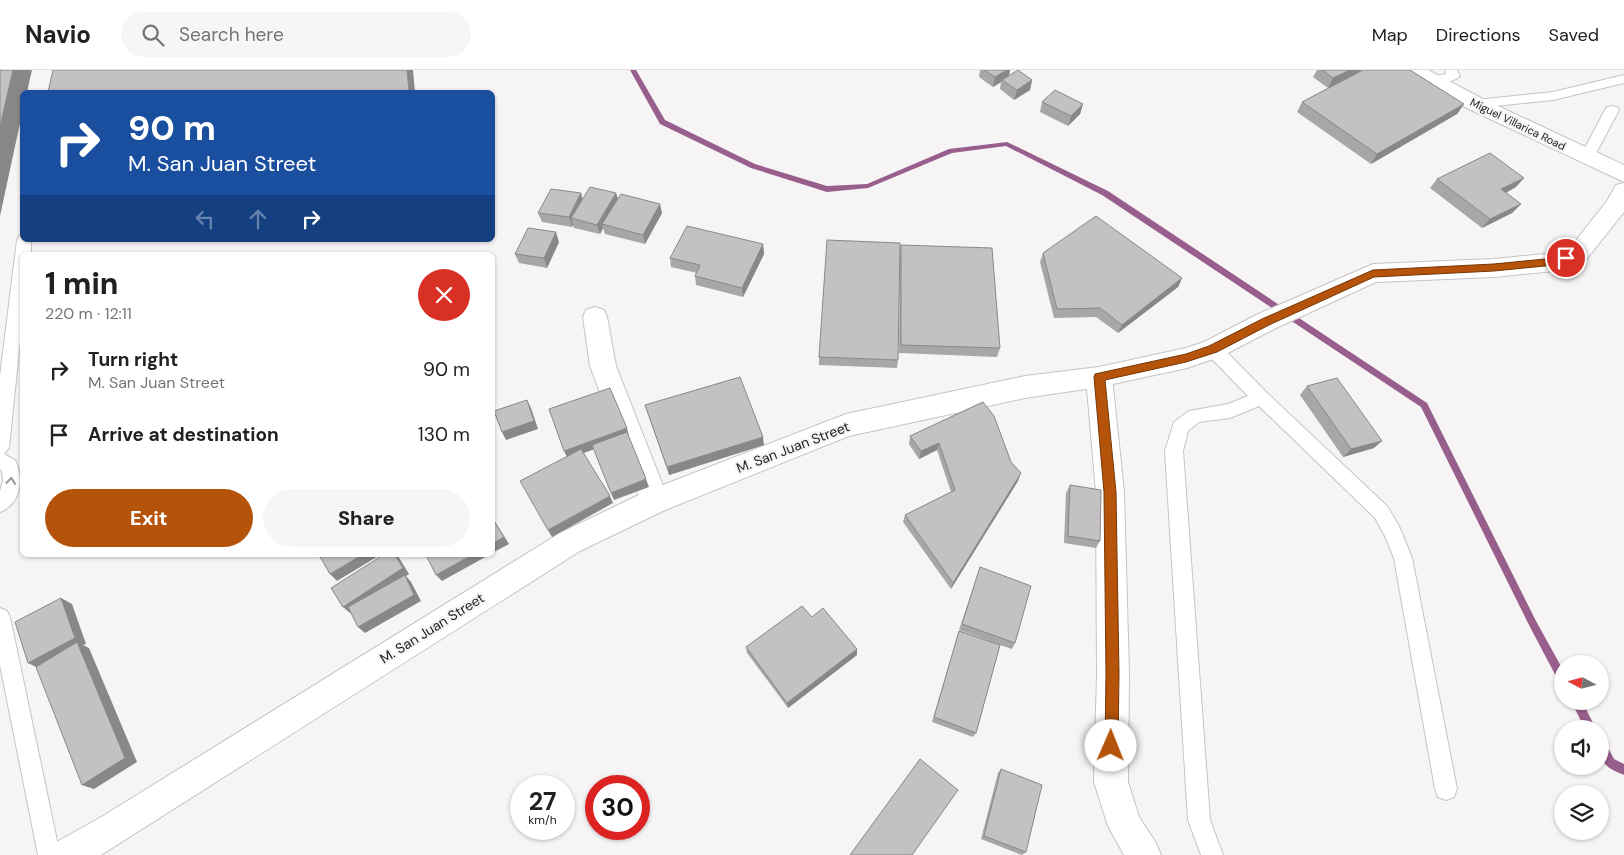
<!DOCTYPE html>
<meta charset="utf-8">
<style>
body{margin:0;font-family:"DM Sans",sans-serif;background:#f6f6f6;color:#202124;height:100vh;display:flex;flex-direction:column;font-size:19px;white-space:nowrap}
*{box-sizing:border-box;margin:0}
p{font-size:16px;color:#757577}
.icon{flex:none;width:28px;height:28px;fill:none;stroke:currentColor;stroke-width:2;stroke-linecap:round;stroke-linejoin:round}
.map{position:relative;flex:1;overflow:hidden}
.drawer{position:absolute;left:20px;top:182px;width:475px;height:305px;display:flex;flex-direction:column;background:#fff;border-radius:8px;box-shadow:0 1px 4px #0004}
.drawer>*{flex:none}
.banner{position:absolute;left:20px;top:20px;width:475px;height:152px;border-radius:8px;box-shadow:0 1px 4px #0004;background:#1a4fa0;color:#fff;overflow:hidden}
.needle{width:32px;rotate:277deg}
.tools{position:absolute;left:1554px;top:585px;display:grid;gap:10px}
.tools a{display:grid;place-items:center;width:55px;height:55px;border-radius:50%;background:#fff;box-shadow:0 1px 4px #0004;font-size:25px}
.speed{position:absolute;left:510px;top:705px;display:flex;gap:10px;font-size:25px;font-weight:700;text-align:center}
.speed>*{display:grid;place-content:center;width:65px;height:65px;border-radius:50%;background:#fff;box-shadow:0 1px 4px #0004;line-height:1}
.speed small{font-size:12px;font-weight:400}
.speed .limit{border:8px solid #d22;background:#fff;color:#111}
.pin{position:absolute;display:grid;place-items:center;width:42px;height:42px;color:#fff;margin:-21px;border:2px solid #fff;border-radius:50%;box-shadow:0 1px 5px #0007}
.me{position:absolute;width:55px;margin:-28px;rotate:1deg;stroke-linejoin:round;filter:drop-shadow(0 0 4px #0008)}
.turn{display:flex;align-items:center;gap:18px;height:105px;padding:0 25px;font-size:22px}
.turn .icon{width:65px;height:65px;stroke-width:2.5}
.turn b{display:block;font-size:35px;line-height:42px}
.lanes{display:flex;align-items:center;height:48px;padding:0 25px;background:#0003;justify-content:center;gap:25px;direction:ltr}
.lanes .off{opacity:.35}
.round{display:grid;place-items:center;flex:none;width:52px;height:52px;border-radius:26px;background:#f6f6f6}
.summary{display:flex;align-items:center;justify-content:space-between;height:85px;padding:0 25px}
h1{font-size:30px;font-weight:800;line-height:38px}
.button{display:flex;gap:10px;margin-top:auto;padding:10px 25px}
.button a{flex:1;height:58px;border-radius:30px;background:#b45309;color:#fff;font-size:20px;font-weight:800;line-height:58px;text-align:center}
.button a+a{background:#f6f6f6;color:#202124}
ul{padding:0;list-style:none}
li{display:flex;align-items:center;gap:15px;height:65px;padding:0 25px}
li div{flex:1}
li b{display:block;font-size:19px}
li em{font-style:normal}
header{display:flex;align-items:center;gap:30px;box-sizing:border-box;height:70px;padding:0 25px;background:#fff;border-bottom:1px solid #e0e0e0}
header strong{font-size:24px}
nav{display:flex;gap:28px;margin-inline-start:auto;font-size:18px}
.search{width:350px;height:45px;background:#f6f6f6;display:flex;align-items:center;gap:12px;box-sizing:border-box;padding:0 18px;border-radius:28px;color:#757577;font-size:19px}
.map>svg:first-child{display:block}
</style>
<header>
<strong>Navio</strong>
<div class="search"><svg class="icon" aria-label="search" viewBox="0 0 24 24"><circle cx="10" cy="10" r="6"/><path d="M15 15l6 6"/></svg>Search here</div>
<nav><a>Map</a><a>Directions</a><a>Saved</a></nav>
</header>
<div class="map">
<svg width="1624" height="785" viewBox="0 0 1624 785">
<rect width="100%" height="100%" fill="#f7f4f6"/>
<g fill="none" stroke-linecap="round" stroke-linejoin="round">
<g fill="#985f8d" fill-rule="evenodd">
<polygon points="630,0 636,0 665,50 755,94 827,116 867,114 949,79 1007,72 1108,121 1427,333 1536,551 1562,598 1562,612 1558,610 1530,557 1421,337 1102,125 1006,76 952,83 868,118 827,122 751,98 660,54"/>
<polygon points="1571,631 1582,631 1596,659 1585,659"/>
<path d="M1600 669 1604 670 1614 689 1624 694V705C1602 696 1600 692 1600 669Z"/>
</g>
<defs>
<g id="service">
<path d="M1445 0H1457L1460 6C1454 12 1435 16 1426 14L1424 11 1426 8 1446 4Z"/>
<polygon points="1624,5 1624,13 1553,30 1476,38 1471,37 1469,34 1471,31 1476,30 1553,22"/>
<polygon points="1612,36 1617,37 1619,40 1594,87 1592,90 1582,90 1580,87 1605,40 1607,37"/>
<path d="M22 165V170H31V185H22V252L9 378 4 384 15 390C24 408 21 434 0 442V421L3 411 2 401 0 399V306L17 170 19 166Z"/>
<polygon points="1213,273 1219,274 1267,323 1387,436 1399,456 1412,488 1457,719 1454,727 1446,730 1438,727 1435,719 1394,488 1385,466 1375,448 1259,336 1230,348 1199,352 1188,361 1183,381 1210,750 1223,785 1201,785 1188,750 1165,381 1174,352 1189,341 1228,334 1248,326 1207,284 1205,279 1207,274"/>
<polygon points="0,538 7,541 10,547 60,785 38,785 0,595"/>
</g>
<g id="minor">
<polygon points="595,237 604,240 607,247 616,296 669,431 665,440 655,443 645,440 641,431 590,296 583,247 586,240"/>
<polygon points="1099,297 1108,300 1112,307 1124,422 1129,604 1128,712 1139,747 1156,773 1161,785 1124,785 1108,756 1094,712 1097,604 1096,422 1086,307 1090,300"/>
</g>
<polygon id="tertiary" points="1624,113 1624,142 1585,191 1555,201 1494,207 1376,212 1274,259 1222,286 1187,298 1099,317 1025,328 849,366 665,440 580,481 101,785 50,785 55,773 103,746 560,463 645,422 846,344 1025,306 1099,297 1186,278 1204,272 1256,245 1373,194 1494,189 1555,183 1569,179 1607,131 1616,115"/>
<polygon id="secondary" points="1403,0 1428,0 1483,29 1624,95 1624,112 1469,39 1424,16 1406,5"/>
</defs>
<use href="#service" stroke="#c6c3c5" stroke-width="2"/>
<use href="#minor" stroke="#c6c3c5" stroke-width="2"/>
<use href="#tertiary" stroke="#c6c3c5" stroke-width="2"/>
<use href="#secondary" stroke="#c6c3c5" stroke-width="2"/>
<use href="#service" fill="#fff" fill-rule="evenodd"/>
<use href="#minor" fill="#fff" fill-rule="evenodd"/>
<use href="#tertiary" fill="#fff" fill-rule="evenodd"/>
<use href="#secondary" fill="#fff" fill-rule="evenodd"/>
</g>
<g fill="#a9a6a8">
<polygon points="980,0 1010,0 1009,6 1032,10 1030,20 1014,30 1000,19 1001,12 993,17 979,7"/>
<polygon points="1317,0 1410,0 1464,34 1457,44 1371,94 1297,42 1302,32 1345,9 1328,18 1313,7"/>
<polygon points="1042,32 1083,34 1080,44 1068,56 1040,42"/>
<polygon points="1437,109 1516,117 1506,123 1521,134 1512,143 1482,158 1430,118"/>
<polygon points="581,123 583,130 616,123 618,129 662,143 645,174 605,164 603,158 600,164 574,158 573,155 572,157 542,152 538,143"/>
<polygon points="559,172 547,198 519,193 515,184"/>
<polygon points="763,174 764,184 743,227 696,215 695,206 697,203 671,197 670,188"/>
<polygon points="901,175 1000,278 997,287 899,283 900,184"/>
<polygon points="1043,183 1182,208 1178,217 1118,263 1096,247 1054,248 1040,192"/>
<polygon points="819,287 898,290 897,298 819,295"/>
<polygon points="1307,316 1374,378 1343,387 1300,325"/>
<polygon points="983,332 1018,411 951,519 903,452 905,445 951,422 937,380 919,389 909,374 910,366"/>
<polygon points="645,335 764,375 669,405"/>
<polygon points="1070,415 1100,471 1096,478 1064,473 1066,423"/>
<polygon points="980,497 1015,573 1012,579 1000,575 976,663 973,667 932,652 959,561 999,574 959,560"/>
<polygon points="812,547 857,585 788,638 747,583 746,577"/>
<polygon points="1001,699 1026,782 1022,785 981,769 998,703"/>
</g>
<g fill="#898788">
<polygon points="13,0 32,0 27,22 22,22 22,44 0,146 0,56"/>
<polygon points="407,0 413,0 415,22 409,22"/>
<polygon points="1007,0 1010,0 1008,8 1002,10 1001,12 993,17 995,7"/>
<polygon points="1350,0 1360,0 1358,3 1328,18 1333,8"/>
<polygon points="1032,10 1030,20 1014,30 1017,20"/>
<polygon points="1083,34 1080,44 1068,56 1071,46"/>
<polygon points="1464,34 1457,44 1371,94 1377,84"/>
<polygon points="1524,108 1516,117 1493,129 1501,119"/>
<polygon points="581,123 583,133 571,148 573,155 572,157 569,147"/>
<polygon points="616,123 619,133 602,154 603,158 600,164 597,155"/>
<polygon points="660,134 662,143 645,174 643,165"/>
<polygon points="1521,134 1512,143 1482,158 1490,149"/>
<polygon points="556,162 559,172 547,198 544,188"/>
<polygon points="763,174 764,184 743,227 742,218"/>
<polygon points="1182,208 1178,217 1118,263 1122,255"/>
<polygon points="527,330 531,338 538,359 506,370 502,362"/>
<polygon points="627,358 629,366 568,389 564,381"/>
<polygon points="763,367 764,375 669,405 667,397"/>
<polygon points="1382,371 1374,378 1343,387 1351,379"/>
<polygon points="939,373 937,380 919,389 921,381"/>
<polygon points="1021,403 1018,411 951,519 953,513"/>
<polygon points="646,409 649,417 614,430 611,423"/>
<polygon points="610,426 613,433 552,467 548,460"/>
<polygon points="492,447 509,474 492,483"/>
<polygon points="362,485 380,485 337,511 330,504"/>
<polygon points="395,485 397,485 398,486 409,504 406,506 411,512 421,531 365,563 358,557 406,507 350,543 343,537"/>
<polygon points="472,485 489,485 442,511 436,505"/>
<polygon points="61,528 72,534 86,574 83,575 89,578 137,692 94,719 82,715 40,599 28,593"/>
<polygon points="857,579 857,585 788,638 787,633"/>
</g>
<g fill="#c4c1c3" stroke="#898788">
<polygon points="0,0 13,0 0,56"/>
<polygon points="53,0 407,0 409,22 48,22"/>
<polygon points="984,0 1007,0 995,7"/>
<polygon points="1018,0 1032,10 1017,20 1002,10"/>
<polygon points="1322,0 1350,0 1333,8"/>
<polygon points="1363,0 1410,0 1464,34 1377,84 1302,32"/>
<polygon points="1055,20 1083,34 1071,46 1042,32"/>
<polygon points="1490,83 1524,108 1501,119 1521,134 1490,149 1437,109"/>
<polygon points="590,117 616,123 597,155 571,148"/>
<polygon points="551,119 581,123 569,147 538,143"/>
<polygon points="621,124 660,134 643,165 602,154"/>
<polygon points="1096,146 1182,208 1122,255 1100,238 1057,239 1043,183"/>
<polygon points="687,156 763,174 742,218 695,206 700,195 670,188"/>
<polygon points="528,158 556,162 544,188 515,184"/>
<polygon points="827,170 900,173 898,290 819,287"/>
<polygon points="901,175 992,178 1000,278 901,275"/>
<polygon points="740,307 763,367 667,397 645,335"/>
<polygon points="1337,308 1382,371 1351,379 1307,316"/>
<polygon points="610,318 627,358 564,381 549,339"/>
<polygon points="527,330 534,351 502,362 494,341"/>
<polygon points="983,332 994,346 1011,392 1021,403 953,513 905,445 955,420 939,373 921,381 910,366"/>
<polygon points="627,362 646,409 611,423 592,375"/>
<polygon points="581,379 610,426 548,460 520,411"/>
<polygon points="1070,415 1101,420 1100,471 1068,466"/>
<polygon points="492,448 504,467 492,474"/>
<polygon points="319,485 362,485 330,504"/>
<polygon points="383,485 395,485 403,498 343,537 331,518"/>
<polygon points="426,485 472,485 436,505"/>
<polygon points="980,497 1031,516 1015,573 962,554"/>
<polygon points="405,505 414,525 358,557 348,537"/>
<polygon points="61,528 75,568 28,593 15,552"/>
<polygon points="802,536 812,547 823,538 857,579 787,633 746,577"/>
<polygon points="959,561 1000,575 976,663 934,647"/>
<polygon points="77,572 125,688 82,715 36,597"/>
<polygon points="920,689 958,720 912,785 850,785"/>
<polygon points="1001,699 1042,715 1026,782 984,766"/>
</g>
<defs><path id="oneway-chevron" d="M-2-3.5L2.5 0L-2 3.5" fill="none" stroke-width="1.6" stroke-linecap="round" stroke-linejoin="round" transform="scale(1.25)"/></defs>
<use stroke="#999" href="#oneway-chevron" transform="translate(11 411) rotate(-84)"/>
<polygon fill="#b45309" stroke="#753606" points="1566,185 1571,188 1569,191 1555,195 1494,201 1374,207 1269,255 1217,282 1186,292 1105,310 1116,422 1119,604 1118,676 1116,681 1111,683 1107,681 1105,676 1106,604 1104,422 1094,307 1095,304 1186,284 1209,276 1262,249 1373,200 1494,194 1555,188"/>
<g text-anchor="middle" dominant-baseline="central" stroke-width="4.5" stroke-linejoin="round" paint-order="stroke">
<g font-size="11" fill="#1d1c1d" stroke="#f7f4f6">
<text transform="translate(1518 54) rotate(26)">Miguel Villarica Road</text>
</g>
<g font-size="14" fill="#1d1c1d" stroke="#f7f4f6">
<text transform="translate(793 377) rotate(-21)">M. San Juan Street</text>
<text transform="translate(432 558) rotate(-32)">M. San Juan Street</text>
</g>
</g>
</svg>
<div class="tools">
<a><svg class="needle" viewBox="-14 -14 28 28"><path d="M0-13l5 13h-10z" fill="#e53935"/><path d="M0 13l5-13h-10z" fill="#757577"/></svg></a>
<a><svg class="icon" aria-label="sound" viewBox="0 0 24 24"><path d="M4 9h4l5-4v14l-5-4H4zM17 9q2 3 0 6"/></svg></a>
<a><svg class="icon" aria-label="layers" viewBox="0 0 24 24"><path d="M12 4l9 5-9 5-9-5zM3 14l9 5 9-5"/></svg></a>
</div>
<div class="speed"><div>27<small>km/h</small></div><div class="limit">30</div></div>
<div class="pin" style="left:1566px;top:188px;background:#d93025"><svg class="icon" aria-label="arrive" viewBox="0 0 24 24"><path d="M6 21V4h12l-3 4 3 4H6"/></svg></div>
<svg class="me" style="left:1111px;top:676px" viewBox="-20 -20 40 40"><circle r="19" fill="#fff"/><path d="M0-13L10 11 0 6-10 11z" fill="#b45309"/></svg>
<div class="banner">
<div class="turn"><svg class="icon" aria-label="right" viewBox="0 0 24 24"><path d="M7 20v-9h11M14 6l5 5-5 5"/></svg><div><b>90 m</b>M. San Juan Street</div></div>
<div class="lanes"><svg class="icon off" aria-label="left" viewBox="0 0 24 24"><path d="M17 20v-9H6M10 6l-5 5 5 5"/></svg><svg class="icon off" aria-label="ahead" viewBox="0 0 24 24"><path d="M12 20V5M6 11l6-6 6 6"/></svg><svg class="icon" aria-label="right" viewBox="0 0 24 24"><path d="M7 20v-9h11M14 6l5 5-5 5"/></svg></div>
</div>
<section class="drawer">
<div class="summary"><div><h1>1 min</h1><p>220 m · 12:11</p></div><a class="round" style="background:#d93025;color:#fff"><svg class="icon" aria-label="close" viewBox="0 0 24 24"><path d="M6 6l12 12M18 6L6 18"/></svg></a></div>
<ul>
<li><svg class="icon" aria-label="right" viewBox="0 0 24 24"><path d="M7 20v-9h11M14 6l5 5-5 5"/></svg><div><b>Turn right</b><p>M. San Juan Street</p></div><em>90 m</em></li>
<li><svg class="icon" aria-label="arrive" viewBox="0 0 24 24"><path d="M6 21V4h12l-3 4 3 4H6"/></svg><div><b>Arrive at destination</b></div><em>130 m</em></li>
</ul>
<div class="button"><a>Exit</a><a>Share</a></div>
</section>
</div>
